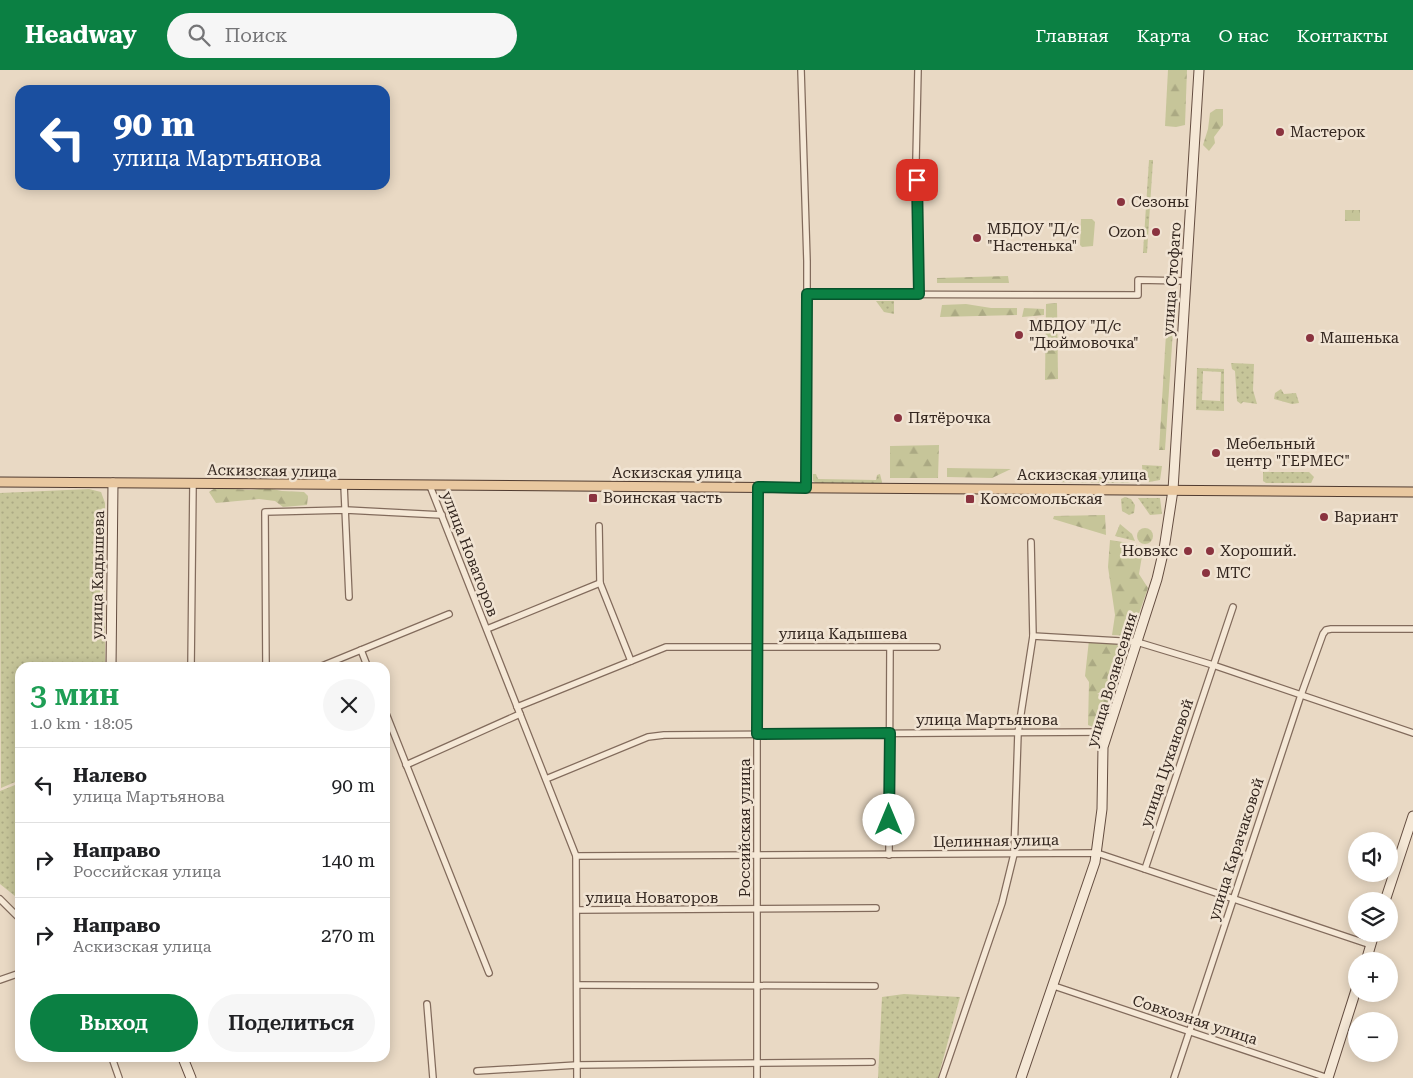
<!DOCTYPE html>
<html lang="ru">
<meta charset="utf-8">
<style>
body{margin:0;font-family:"Roboto Serif",serif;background:#f6f6f6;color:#202124;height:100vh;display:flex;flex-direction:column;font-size:19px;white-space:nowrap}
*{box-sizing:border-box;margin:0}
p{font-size:16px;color:#757577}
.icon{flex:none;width:28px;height:28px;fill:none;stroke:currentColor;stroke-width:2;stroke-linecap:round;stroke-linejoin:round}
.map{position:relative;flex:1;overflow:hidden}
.drawer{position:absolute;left:15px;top:592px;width:375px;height:400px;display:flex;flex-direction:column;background:#fff;border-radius:15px;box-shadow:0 2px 12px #0003}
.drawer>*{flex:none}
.banner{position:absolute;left:15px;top:15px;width:375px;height:105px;border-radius:15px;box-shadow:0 2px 12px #0003;background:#1a4fa0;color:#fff;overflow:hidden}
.controls{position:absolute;left:1348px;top:762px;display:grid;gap:10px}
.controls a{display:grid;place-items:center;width:50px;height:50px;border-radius:50%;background:#fff;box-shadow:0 2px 12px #0003;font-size:25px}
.pin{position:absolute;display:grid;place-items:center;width:42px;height:42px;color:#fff;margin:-21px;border-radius:10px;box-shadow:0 2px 8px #0006}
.me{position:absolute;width:55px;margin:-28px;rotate:0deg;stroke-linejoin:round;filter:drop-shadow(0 0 4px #0008)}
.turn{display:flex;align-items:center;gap:18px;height:105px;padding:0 15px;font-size:22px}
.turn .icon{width:65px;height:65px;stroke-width:2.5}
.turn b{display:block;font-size:35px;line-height:42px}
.round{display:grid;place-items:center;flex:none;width:52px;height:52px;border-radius:26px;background:#f6f6f6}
.summary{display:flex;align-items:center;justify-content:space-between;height:85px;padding:0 15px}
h1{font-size:30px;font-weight:600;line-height:38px;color:#1e9e55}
.action{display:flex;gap:10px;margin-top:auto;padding:10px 15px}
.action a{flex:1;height:58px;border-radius:30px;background:#0b8043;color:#fff;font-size:20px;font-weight:600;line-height:58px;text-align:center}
.action a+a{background:#f6f6f6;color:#202124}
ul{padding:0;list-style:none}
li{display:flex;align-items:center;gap:15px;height:75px;padding:0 15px;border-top:1px solid #e0e0e0}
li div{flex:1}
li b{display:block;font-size:19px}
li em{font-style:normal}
header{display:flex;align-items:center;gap:30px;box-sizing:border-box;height:70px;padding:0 25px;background:#0b8043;color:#fff}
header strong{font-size:24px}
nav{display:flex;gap:28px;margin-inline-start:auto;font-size:18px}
.search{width:350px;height:45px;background:#f6f6f6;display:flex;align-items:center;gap:12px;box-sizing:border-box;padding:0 18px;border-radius:28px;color:#757577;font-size:19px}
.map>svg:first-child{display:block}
</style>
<header>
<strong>Headway</strong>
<div class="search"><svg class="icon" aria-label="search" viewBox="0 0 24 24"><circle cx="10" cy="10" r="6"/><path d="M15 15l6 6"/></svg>Поиск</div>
<nav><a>Главная</a><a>Карта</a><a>О нас</a><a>Контакты</a></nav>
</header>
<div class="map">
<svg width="1413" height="1008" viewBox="0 0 1413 1008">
<defs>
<pattern id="grass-dots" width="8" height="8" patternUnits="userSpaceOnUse" patternTransform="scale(1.25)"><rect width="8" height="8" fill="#c6c599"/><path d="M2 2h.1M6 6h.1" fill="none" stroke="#aba983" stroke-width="1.8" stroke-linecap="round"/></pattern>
<pattern id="forest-firs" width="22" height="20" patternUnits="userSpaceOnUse" patternTransform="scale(1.25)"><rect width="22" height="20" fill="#c6c599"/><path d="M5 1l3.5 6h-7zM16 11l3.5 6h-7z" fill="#aba983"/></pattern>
<pattern id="park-crowns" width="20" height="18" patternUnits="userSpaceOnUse" patternTransform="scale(1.25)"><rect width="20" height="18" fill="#c6c599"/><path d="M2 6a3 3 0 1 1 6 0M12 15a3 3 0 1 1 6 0" fill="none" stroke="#aba983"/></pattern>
</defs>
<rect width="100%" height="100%" fill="#e9d9c4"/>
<g fill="url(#grass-dots)" fill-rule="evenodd">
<polygon points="1149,90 1153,90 1147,183 1143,183"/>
<polygon points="876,231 894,231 894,244 884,242"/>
<polygon points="1231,293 1254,294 1253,320 1257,334 1243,332 1241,334 1237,331 1235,301 1232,299"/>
<path d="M1197 298 1224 299V341L1196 340ZM1203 301 1221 302 1220 331 1202 330Z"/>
<polygon points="1281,319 1284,324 1296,323 1299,333 1292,334 1274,329 1275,323"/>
<polygon points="1142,395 1162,396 1160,410 1149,412 1143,410"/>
<polygon points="1263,402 1309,402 1314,407 1311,413 1266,413 1263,411"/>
<polygon points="813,404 816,404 818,409 876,410 877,405 880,404 882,412 880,415 819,415 813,411"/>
<polygon points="1049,407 1126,407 1134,409 1129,413 1052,412 1048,409"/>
<polygon points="89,419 101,422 105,433 105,597 20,598 20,710 1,718 0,423"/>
<polygon points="1125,427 1131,429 1135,435 1134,443 1129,445 1122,441 1121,429"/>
<polygon points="1138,428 1160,428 1162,444 1150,445"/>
<polygon points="1120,454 1132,464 1135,471 1115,466"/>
<polygon points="20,713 20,830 0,814 0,721"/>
<polygon points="904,924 960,927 938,1008 878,1008 882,927"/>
</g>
<g fill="url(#forest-firs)">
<polygon points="1168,0 1187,0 1185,55 1176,57 1165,56"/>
<polygon points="1216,39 1223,39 1223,55 1214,67 1215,73 1209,81 1203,75 1208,59 1210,43"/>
<polygon points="1008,206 1009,213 937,213 937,208"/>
<polygon points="1057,233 1058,309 1045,310 1046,234"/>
<polygon points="966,234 991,238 1017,238 1017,245 940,247 942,235"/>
<polygon points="1024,238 1044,239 1044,245 1022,247"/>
<polygon points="1174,245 1165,380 1159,380 1167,247"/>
<polygon points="939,375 938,408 890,408 890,376"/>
<polygon points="947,398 1011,399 992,408 947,407"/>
<polygon points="215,418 251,420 267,418 282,421 304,422 308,426 307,435 283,437 275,431 259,429 216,433 209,422"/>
<polygon points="1105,445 1106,465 1053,449 1054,446"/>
<circle cx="1145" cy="466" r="8"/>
<polygon points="1110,470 1135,474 1143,480 1139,504 1148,518 1131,566 1112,565 1115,545 1108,497"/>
<polygon points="1089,570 1126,576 1127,580 1117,613 1097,624 1111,627 1103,655 1095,658 1088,655 1089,612 1085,606"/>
</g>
<rect fill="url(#park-crowns)" x="1345" y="140" width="15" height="11"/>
<polygon fill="#c6c599" points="1081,149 1092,149 1095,152 1093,176 1082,177 1080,175"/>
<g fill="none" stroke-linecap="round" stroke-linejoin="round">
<defs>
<g id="street">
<polyline points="801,0 807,191 807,418"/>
<polyline points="918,0 916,90 919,224"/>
<polyline points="807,224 1138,225 1138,210 1186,211"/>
<polyline points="344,415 349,527"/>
<polyline points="430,416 576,786 577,1008"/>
<polyline points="599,456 600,513 631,591"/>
<polyline points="487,559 600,513"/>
<polyline points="1033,566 1137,572 1213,595 1413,663"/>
<polyline points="361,580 368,598"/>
<polyline points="191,598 193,414"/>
<polyline points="266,598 265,442 346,440 442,445"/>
<polyline points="317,598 449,544"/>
<polyline points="517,637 666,577 937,577"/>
<polyline points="385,641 489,903"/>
<polyline points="406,695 520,644"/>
<polyline points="546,709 648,667 664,665 1107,662"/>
<polyline points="889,785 890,578"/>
<polyline points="576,786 1097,783 1371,875"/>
<polyline points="1145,799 1233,537"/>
<polyline points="0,829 20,849"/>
<polyline points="577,840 876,838"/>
<polyline points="0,910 20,903"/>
<polyline points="577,915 875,916"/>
<polyline points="1054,916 1328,1008"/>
<polyline points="427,934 433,1008"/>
<polyline points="112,988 119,1008"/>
<polyline points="477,1001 577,995 872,992"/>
<polyline points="757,1008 757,417"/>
<polyline points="942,1008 1002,833 1014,784 1018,663 1033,566 1031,472"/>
<polyline points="1174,1008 1301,625 1323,564 1326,560 1331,559 1413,559"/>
</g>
<g id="secondary">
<polyline points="111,598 113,413"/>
<polyline points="1385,831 1413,746"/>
<polyline points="1366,891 1374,864"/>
<polyline points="183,988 191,1008"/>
<polyline points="1021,1008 1095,792 1102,739 1103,677 1157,509 1164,479 1173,420 1199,0"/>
<polyline points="1328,1008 1356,920"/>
</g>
<polyline id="primary" points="0,412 1413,422"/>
</defs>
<use href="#street" stroke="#826b5c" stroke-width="8"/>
<use href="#secondary" stroke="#644d40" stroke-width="11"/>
<use href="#primary" stroke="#503b30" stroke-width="11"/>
<use href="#street" stroke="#f5e8d6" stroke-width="5.5"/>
<use href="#secondary" stroke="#f5e8d6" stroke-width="9"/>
<use href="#primary" stroke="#e9c8a0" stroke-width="9"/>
</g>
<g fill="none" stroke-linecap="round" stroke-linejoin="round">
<defs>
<polyline id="route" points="889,750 890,663 757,664 758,417 806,418 807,224 919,224 917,110"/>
</defs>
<use href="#route" stroke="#07532c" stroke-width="12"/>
<use href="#route" stroke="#0b8043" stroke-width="9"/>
</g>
<g fill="#8a333f" stroke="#f1e4d3" stroke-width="2">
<circle cx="1280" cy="62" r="5"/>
<circle cx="1121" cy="132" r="5"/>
<circle cx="1156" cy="162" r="5"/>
<circle cx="977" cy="168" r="5"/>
<circle cx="1019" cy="265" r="5"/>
<circle cx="1310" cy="268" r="5"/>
<circle cx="898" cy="348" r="5"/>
<circle cx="1216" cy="383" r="5"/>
<rect x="588" y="423" width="10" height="10" rx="2.5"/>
<rect x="965" y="424" width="10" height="10" rx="2.5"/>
<circle cx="1324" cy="447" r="5"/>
<circle cx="1188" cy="481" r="5"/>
<circle cx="1210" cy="481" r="5"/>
<circle cx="1206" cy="503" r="5"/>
</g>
<g text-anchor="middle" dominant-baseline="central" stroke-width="5" stroke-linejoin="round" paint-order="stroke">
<g font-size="15" fill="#33261f" stroke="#f1e4d3" text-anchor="start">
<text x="1290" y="62">Мастерок</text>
<text x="1131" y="132">Сезоны</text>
<text x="987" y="159">МБДОУ "Д/с<tspan x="987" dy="17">"Настенька"</tspan></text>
<text x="1146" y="162" text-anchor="end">Ozon</text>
<text x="1029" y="256">МБДОУ "Д/с<tspan x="1029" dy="17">"Дюймовочка"</tspan></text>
<text x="1320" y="268">Машенька</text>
<text x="908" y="348">Пятёрочка</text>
<text x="1226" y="374">Мебельный<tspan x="1226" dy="17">центр "ГЕРМЕС"</tspan></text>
<text x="603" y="428">Воинская часть</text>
<text x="980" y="429">Комсомольская</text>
<text x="1334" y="447">Вариант</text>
<text x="1178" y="481" text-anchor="end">Новэкс</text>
<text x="1220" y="481">Хороший.</text>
<text x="1216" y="503">МТС</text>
</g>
<g font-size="15" fill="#33261f" stroke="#f1e4d3">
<text transform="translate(1172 209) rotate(-86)">улица Стофато</text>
<text transform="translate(272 401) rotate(1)">Аскизская улица</text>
<text x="677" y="403">Аскизская улица</text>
<text x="1082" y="405">Аскизская улица</text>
<text transform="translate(470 484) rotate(69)">улица Новаторов</text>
<text transform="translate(98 505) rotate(-89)">улица Кадышева</text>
<text x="843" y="564">улица Кадышева</text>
<text transform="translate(1112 610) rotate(-73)">улица Вознесения</text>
<text x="987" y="650">улица Мартьянова</text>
<text transform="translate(1167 693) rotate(-71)">улица Цукановой</text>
<text transform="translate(745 758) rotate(-90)">Российская улица</text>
<text transform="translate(996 771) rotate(-1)">Целинная улица</text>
<text transform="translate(1236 779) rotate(-72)">улица Карачаковой</text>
<text x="652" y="828">улица Новаторов</text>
<text transform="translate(1195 950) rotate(18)">Совхозная улица</text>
</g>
</g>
</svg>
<div class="controls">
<a><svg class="icon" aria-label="sound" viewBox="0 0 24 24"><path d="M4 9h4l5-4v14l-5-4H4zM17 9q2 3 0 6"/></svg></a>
<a><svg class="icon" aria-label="layers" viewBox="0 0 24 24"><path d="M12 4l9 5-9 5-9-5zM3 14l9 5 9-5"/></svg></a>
<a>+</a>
<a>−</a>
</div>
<div class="pin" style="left:917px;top:110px;background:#d93025"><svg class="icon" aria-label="arrive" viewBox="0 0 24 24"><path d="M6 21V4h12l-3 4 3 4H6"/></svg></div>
<svg class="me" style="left:889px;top:750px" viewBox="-20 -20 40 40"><circle r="19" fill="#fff"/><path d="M0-13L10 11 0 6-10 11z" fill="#0b8043"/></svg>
<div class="banner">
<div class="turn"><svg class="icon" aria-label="left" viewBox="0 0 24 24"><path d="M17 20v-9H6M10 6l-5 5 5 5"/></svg><div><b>90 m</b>улица Мартьянова</div></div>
</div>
<section class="drawer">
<div class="summary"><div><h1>3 мин</h1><p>1.0 km · 18:05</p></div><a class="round"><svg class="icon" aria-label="close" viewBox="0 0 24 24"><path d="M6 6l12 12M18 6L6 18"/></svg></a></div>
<ul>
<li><svg class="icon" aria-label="left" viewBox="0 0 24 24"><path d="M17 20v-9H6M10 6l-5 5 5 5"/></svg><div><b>Налево</b><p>улица Мартьянова</p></div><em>90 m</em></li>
<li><svg class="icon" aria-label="right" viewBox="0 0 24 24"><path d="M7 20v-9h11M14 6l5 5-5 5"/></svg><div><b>Направо</b><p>Российская улица</p></div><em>140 m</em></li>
<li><svg class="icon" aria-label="right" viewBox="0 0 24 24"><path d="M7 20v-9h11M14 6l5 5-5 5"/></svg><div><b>Направо</b><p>Аскизская улица</p></div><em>270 m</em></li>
</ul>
<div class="action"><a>Выход</a><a>Поделиться</a></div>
</section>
</div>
